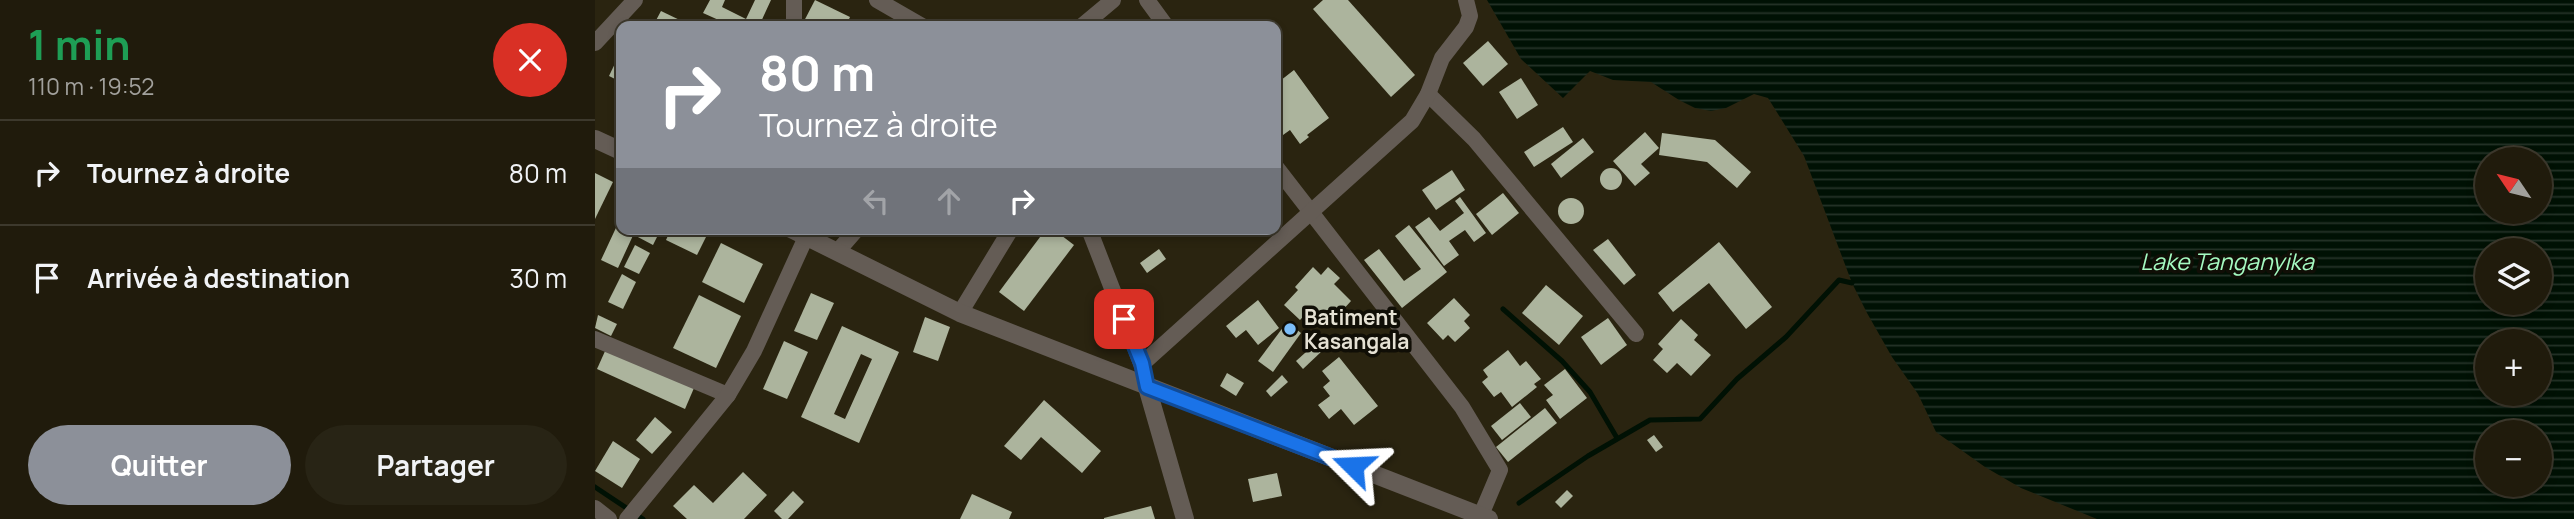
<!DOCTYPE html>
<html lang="fr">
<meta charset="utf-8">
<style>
body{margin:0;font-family:Manrope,sans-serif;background:#282415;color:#f1f3f6;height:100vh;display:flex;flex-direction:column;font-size:26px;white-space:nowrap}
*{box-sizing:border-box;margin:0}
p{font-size:23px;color:#a2a19d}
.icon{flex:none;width:38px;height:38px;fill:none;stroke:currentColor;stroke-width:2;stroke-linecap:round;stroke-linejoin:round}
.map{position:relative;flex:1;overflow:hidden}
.drawer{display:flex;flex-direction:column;background:#201b0c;width:595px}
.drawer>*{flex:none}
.hud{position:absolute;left:21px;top:21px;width:665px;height:214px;border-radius:14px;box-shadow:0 4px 10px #0003,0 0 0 2px #3d392d;background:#8c9099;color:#fff;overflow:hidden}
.needle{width:46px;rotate:305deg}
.buttons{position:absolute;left:1880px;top:147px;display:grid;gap:14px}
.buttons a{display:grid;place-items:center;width:77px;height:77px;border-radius:50%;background:#201b0c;box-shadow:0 4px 10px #0003,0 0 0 2px #3d392d;font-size:35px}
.pin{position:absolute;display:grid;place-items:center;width:60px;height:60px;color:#fff;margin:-30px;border-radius:14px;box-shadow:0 4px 10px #0006}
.me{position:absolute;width:77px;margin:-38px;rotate:291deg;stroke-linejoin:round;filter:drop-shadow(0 0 5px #0008)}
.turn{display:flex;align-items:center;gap:24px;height:147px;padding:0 28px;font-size:32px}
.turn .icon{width:91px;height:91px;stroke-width:2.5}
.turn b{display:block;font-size:49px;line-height:60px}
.lanes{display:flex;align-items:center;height:66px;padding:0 28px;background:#0003;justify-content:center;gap:35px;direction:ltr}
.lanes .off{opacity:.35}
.round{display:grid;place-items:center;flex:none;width:74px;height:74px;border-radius:37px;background:#282415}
.headline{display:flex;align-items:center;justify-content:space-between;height:119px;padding:0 28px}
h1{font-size:42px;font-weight:700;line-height:52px;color:#1e9e55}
.button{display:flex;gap:14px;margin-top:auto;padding:14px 28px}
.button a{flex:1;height:80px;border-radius:42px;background:#8c9099;color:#fff;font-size:28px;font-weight:700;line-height:80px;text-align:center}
.button a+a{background:#282415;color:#f1f3f6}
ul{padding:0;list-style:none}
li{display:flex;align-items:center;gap:21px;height:105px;padding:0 28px;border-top:2px solid #3d392d}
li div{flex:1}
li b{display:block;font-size:26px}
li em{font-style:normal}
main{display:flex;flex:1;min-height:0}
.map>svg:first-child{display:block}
</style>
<main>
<section class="drawer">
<div class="headline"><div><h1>1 min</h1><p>110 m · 19:52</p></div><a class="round" style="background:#d93025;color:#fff"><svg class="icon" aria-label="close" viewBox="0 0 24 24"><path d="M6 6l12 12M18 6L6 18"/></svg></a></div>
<ul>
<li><svg class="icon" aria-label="right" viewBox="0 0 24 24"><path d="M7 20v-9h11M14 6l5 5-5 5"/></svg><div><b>Tournez à droite</b></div><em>80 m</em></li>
<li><svg class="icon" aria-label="arrive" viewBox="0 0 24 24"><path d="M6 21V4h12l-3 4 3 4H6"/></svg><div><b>Arrivée à destination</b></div><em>30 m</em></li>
</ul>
<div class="button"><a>Quitter</a><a>Partager</a></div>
</section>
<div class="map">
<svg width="1979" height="519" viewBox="0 0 1979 519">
<defs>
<pattern id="water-rules" width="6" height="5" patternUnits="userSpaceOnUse" patternTransform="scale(1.75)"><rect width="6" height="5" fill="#001104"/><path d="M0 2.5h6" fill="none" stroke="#253328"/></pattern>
</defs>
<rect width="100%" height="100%" fill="#2a2410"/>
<path fill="url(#water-rules)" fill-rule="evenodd" d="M892 0H1979V519H1502L1426 488 1390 467 1341 432 1323 394 1297 357 1272 313 1257 283 1209 156 1173 98 1159 94 1131 108 1116 111 1100 108 1084 100 1056 82 1018 80 995 71 968 98 926 59ZM1892 159H1944V212H1892ZM1892 250H1944V303H1892ZM1892 341H1944V394H1892ZM1892 432H1944V485H1892Z"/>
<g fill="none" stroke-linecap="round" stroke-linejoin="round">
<g stroke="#001104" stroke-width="5">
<polyline points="908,309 967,361 995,392 1022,438"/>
<polyline points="0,487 48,519"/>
<polyline points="924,503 993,456 1055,420 1105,419 1142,379 1191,337 1244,280 1257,283"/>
</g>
</g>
<g fill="#acb49d" fill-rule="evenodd">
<polygon points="115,0 130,0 127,7 151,19 160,0 176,0 164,26 137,26 108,13"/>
<polygon points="220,0 255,17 251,26 207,25"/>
<polygon points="728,0 753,0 820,75 796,97 718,9"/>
<polygon points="66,11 93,24 92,26 58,26"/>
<polygon points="893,41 913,64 888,86 868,63"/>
<polygon points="26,51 26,82 14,76"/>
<polygon points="699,70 734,118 712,135 714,137 705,144 695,130 688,135 681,124 683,113 681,84"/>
<polygon points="926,78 943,105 922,119 904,92"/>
<polygon points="968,127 978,142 939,167 929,152"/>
<polygon points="1050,132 1064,148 1046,164 1055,173 1040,186 1018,161"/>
<polygon points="1067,133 1120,140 1156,172 1142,188 1112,162 1064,155"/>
<polygon points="988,138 999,152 966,178 956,164"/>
<circle cx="1016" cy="179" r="11"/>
<polygon points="857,170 870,190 841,210 827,190"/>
<polygon points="0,173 18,182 0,219"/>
<polygon points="908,193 924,213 897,235 881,214"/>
<polygon points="865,197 891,233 879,242 870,230 854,241 864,255 849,266 820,227 834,217 845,231 869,213 860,201"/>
<circle cx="976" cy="211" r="13"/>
<polygon points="26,217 26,229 41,229 23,268 6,260"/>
<polygon points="814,225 852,272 807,308 769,260 784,249 809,281 826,269 800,236"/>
<polygon points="44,229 66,229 58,245 41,236"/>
<polygon points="76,229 115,229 102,255 71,240"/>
<polygon points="451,229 458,229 479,245 429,311 404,292"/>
<polygon points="1013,239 1041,275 1029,285 998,250"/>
<polygon points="1124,242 1177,307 1151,329 1114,283 1078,312 1063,293"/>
<polygon points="126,243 168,264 149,303 107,282"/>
<polygon points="40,245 55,253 44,274 29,267"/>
<polygon points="564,249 571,259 552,273 545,263"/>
<polygon points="718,267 726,275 733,267 745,278 739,284 756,301 735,324 717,307 705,320 689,305 703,290 700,287"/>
<polygon points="27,274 41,282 28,309 13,302"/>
<polygon points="951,285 988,316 964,345 927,313"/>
<polygon points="216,293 239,303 222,340 199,331"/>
<polygon points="104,295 146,316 121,368 78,348"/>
<polygon points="859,298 875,315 869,321 875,328 860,342 853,335 848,340 832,323"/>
<polygon points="663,300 684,328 663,345 651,330 641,338 631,326"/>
<polygon points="3,315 22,324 16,336 0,328"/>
<polygon points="330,317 355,327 343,361 318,352"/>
<polygon points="1013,318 1032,345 1006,365 986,337"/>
<polygon points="1086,319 1103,335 1099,340 1116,355 1096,376 1082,363 1072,373 1058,360 1068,349 1063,344"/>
<polygon points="692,322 706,333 678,372 663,361"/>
<path d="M247 326 304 352 264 443 206 417ZM266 354 277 359 250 419 239 414Z"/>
<polygon points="189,341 213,352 192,399 168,389"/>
<polygon points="720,344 727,351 708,369 701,361"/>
<polygon points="11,349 99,388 90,409 2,369"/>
<polygon points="913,350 925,366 931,361 946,379 939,384 942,387 917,407 906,392 899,397 887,382 893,377 888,370"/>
<polygon points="744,357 783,406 759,425 746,409 734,419 723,405 735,396 728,387 735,381 727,371"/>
<polygon points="970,369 992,398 965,419 951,400 958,395 949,385"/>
<polygon points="632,373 649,383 641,396 625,386"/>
<polygon points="687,375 693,382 676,397 671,391"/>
<polygon points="449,400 506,451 487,473 446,437 426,460 409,446"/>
<polygon points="925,403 936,417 907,440 896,426"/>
<polygon points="950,408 962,423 913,462 901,447"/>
<polygon points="60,417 77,432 57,454 41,440"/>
<polygon points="1059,435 1068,447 1061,452 1052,440"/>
<polygon points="18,441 45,459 27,488 0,471"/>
<polygon points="148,472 172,495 149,519 92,519 78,506 99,485 118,503"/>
<polygon points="682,473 687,496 658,502 653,479"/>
<polygon points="972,490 978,496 966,508 960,502"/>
<polygon points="198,491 209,502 193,519 187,519 179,511"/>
<polygon points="377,494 417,512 414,519 365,519"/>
<polygon points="556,506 560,519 509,519 509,518"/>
</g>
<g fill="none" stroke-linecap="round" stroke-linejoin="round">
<g stroke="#645c55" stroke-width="16">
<polyline points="282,0 327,26"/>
<polyline points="552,0 571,26"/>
<polyline points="199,26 199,0"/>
<polyline points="487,26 518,0"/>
<polyline points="0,43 40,0"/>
<polyline points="833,94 879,139 1041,334"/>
<polyline points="681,167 867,407 905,470 886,515 879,519"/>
<polyline points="494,229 549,371"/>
<polyline points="242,252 262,229"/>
<polyline points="365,313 416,229"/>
<polyline points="0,339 133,395"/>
<polyline points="547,364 817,121 833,94 847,58 871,27 875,16 871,0"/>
<polyline points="0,508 14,519"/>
<polyline points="32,519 133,395 159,351 211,237"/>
</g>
<g stroke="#645c55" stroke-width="18">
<polyline points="0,139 26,151"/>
<polyline points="196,229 365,313 894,519"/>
<polyline points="552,387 590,519"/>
</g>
</g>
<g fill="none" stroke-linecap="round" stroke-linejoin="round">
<defs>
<polyline id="route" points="529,319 547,363 552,387 758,466"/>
</defs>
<use href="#route" stroke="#114b97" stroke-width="18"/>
<use href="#route" stroke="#1a73e8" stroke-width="12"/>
</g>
<circle fill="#7cbef9" stroke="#100e06" stroke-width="2.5" cx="695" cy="329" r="7"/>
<g text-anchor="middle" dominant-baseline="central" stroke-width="7" stroke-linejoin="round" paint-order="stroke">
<g font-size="21" font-weight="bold" fill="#e5e1d4" stroke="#100e06" text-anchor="start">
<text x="709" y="317">Batiment<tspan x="709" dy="24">Kasangala</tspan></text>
</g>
<g font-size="23" font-style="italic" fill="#a5fac1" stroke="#100e06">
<text x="1632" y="261">Lake Tanganyika</text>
</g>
</g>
</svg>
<div class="buttons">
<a><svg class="needle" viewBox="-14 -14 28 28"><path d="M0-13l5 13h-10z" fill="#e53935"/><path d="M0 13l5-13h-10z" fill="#a2a19d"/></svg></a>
<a><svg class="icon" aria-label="layers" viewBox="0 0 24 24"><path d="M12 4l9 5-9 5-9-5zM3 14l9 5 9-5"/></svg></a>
<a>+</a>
<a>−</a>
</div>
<div class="pin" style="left:529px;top:319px;background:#d93025"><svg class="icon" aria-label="arrive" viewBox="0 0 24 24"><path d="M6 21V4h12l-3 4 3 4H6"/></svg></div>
<svg class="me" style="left:758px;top:466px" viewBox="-20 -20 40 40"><path d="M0-17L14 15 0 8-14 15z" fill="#1a73e8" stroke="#fff" stroke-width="4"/></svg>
<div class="hud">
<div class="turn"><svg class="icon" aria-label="right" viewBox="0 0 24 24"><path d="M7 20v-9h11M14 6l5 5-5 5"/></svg><div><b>80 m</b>Tournez à droite</div></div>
<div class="lanes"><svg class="icon off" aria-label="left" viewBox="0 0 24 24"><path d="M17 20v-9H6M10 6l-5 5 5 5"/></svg><svg class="icon off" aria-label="ahead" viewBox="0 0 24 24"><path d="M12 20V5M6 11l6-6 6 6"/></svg><svg class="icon" aria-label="right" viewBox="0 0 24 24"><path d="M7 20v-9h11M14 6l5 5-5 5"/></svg></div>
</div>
</div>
</main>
